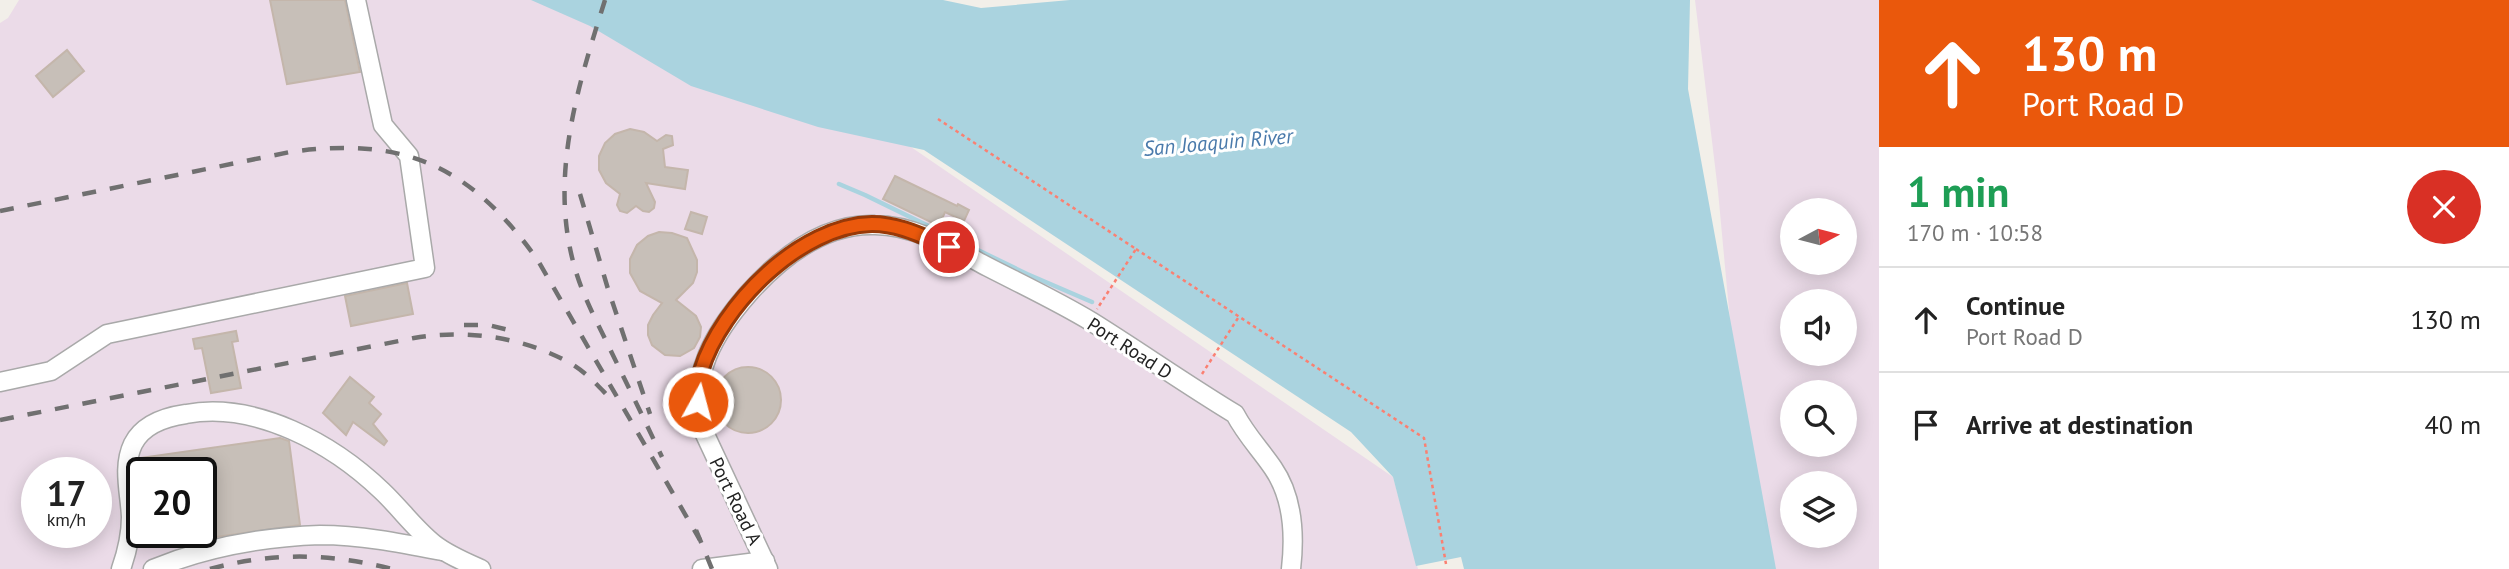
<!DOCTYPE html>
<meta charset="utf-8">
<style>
body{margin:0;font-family:"PT Sans",sans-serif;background:#f2f2f2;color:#222;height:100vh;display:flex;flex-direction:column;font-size:26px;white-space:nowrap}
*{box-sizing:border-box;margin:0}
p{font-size:23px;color:#767676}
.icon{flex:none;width:38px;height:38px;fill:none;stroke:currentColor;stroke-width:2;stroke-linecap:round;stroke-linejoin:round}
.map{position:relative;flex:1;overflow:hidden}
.details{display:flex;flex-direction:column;background:#fff;width:630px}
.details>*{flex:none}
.top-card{background:#ea580c;color:#fff;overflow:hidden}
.needle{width:46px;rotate:83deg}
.tools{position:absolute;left:1780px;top:198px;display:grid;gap:14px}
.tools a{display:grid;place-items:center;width:77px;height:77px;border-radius:50%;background:#fff;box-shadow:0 4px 18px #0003;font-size:35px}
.speed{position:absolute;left:21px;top:457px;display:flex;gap:14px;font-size:35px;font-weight:700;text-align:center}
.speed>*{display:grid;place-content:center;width:91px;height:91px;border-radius:50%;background:#fff;box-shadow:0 4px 18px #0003;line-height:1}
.speed small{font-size:18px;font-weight:400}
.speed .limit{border:4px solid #111;border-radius:10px;background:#fff;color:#111}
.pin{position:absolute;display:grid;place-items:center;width:60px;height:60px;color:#fff;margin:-30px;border:4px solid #fff;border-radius:50%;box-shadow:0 2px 7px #0007}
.me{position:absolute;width:77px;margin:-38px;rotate:7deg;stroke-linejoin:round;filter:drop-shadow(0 0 5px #0008)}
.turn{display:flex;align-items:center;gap:24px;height:147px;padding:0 28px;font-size:32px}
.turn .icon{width:91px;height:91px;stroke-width:2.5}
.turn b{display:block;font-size:49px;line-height:60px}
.round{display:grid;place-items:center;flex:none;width:74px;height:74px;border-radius:37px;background:#f2f2f2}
.summary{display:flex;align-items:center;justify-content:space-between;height:119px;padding:0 28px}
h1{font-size:42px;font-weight:700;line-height:52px;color:#1e9e55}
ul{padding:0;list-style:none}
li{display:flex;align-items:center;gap:21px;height:105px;padding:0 28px;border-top:2px solid #e0e0e0}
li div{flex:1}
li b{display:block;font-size:26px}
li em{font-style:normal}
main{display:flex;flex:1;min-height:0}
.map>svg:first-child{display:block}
</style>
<main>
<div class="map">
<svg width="1879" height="569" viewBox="0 0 1879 569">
<rect width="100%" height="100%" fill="#f2efe9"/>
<g fill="#ebdbe8" fill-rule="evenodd">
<path d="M19 0H601L691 40 911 147 1393 477 1418 569H0V23L8 18ZM37 472H96V532H37ZM142 472H201V532H142Z"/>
<path d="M1695 0H1879V569H1753L1718 191ZM1792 210H1844V262H1792ZM1792 301H1844V354H1792ZM1792 392H1844V444H1792ZM1792 483H1844V536H1792Z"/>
</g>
<polygon fill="#aad3df" points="531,0 943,0 981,8 1070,0 1690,0 1688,89 1776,569 1464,569 1461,557 1416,566 1393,477 1351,432 924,150 818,127 691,86 590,26"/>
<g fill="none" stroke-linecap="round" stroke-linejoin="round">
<polyline stroke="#aad3df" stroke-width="4.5" points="839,184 865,195 1027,274 1092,302"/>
</g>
<g fill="#c7bfb8" stroke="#c4b6ab" stroke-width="2">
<polygon points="270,0 345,0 360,72 287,84"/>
<polygon points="67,50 84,71 53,97 36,76"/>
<polygon points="630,129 644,132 657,141 666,135 672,136 673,145 663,149 665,167 688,170 685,189 646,183 655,202 654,208 649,212 643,211 636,206 627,213 620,211 617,205 620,194 606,183 599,170 599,156 605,143 615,134"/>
<polygon points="895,176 957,206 958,204 969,210 964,221 945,212 939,226 883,199"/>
<polygon points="691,212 707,217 702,234 685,229"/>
<polygon points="659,232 672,233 687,238 697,260 697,272 693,283 676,300 696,316 701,327 700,337 694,348 680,356 665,355 652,345 648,335 648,325 653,315 662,303 640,291 630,273 630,259 637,245 648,236"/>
<polygon points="407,283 413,314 351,326 345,296"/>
<polygon points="236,331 238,341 232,342 241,388 211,393 202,348 195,349 193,339"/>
<circle cx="748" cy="400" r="33"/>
<polygon points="350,377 374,397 369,403 381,414 373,424 387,441 384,445 353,422 346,435 323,413"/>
<polygon points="280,438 289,441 300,525 154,546 152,532 201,532 201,472 143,472 140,458"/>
</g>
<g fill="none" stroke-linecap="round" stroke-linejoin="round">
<defs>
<g id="minor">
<polyline points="0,382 51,371 107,334 425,268 409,156 383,125 356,0"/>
<path d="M121 569C127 552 131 536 131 517 130 493 122 467 133 444 143 424 165 417 186 414 256 401 333 444 382 491 400 508 415 529 434 544 448 555 465 562 481 569"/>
<path d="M153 569C204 548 264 537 320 535 361 535 401 543 442 551"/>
<polyline points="702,569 765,561"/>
<path d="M768 569 702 428C689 375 714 333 748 294 780 258 824 223 875 225 915 225 954 249 988 267 1023 285 1059 302 1092 322 1140 352 1187 385 1235 414 1246 435 1260 449 1273 468 1293 497 1295 535 1291 569"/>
</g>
</defs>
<use href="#minor" stroke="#a9a9a9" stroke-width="21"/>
<g stroke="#fa8072" stroke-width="2.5" stroke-dasharray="3.5 3.5" stroke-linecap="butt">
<polyline points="938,119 1136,249 1097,309"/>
<polyline points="1136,249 1424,438 1446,564"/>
<polyline points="1202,374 1238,318"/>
</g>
<use href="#minor" stroke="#fff" stroke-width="18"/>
<g stroke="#707070" stroke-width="4.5" stroke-dasharray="14 14" stroke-linecap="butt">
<path d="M605 0C577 89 547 182 577 275 585 300 598 324 609 347 627 384 645 421 662 457"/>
<polyline points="580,194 608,289 650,414"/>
<path d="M0 211 290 152C405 136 470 166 537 259L700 540"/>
<polyline points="464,325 488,325 513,331"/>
<path d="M0 420 414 338C467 329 523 337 570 363 586 372 598 386 611 399"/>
<polyline points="696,530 712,569"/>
<path d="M210 569C272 552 330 553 392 569"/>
</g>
</g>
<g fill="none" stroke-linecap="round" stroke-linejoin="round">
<defs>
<path id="route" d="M698 402C698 392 698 381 701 371 721 305 801 225 872 224 900 224 924 237 949 247"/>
</defs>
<use href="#route" stroke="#983908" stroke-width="18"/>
<use href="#route" stroke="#ea580c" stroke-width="12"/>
</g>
<g text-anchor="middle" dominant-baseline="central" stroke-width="6" stroke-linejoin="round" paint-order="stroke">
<g font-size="19" fill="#222" stroke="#fff">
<text transform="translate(1130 348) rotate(33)">Port Road D</text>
<text transform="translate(736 501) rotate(64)">Port Road A</text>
</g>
<g font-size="21" font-style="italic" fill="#4a7aab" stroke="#fff">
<text transform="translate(1218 142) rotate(-5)">San Joaquin River</text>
</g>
</g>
</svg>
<div class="tools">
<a><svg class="needle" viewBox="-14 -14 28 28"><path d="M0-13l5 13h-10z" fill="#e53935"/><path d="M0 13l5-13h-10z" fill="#767676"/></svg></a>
<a><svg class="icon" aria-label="sound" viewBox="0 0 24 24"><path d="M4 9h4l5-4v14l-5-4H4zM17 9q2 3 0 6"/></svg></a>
<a><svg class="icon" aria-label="search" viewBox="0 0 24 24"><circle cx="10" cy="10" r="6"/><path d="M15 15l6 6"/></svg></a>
<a><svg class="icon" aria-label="layers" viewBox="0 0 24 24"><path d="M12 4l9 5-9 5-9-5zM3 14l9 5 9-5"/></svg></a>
</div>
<div class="speed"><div>17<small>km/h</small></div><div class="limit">20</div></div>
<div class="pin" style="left:949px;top:247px;background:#d93025"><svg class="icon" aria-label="arrive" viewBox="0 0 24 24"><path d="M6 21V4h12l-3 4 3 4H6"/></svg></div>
<svg class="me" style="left:698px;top:402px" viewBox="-20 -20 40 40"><circle r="17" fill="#ea580c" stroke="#fff" stroke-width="3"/><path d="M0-11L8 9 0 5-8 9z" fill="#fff"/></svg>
</div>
<section class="details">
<div class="top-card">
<div class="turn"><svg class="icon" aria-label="ahead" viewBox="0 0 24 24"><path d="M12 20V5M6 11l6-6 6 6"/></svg><div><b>130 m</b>Port Road D</div></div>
</div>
<div class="summary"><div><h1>1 min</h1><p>170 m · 10:58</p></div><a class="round" style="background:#d93025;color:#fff"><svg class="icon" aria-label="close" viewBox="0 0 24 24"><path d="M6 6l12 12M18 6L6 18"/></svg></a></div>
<ul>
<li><svg class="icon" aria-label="ahead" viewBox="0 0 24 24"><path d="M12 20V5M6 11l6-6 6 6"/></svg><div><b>Continue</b><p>Port Road D</p></div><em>130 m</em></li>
<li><svg class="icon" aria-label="arrive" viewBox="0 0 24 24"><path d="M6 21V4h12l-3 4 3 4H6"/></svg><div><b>Arrive at destination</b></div><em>40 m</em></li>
</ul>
</section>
</main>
